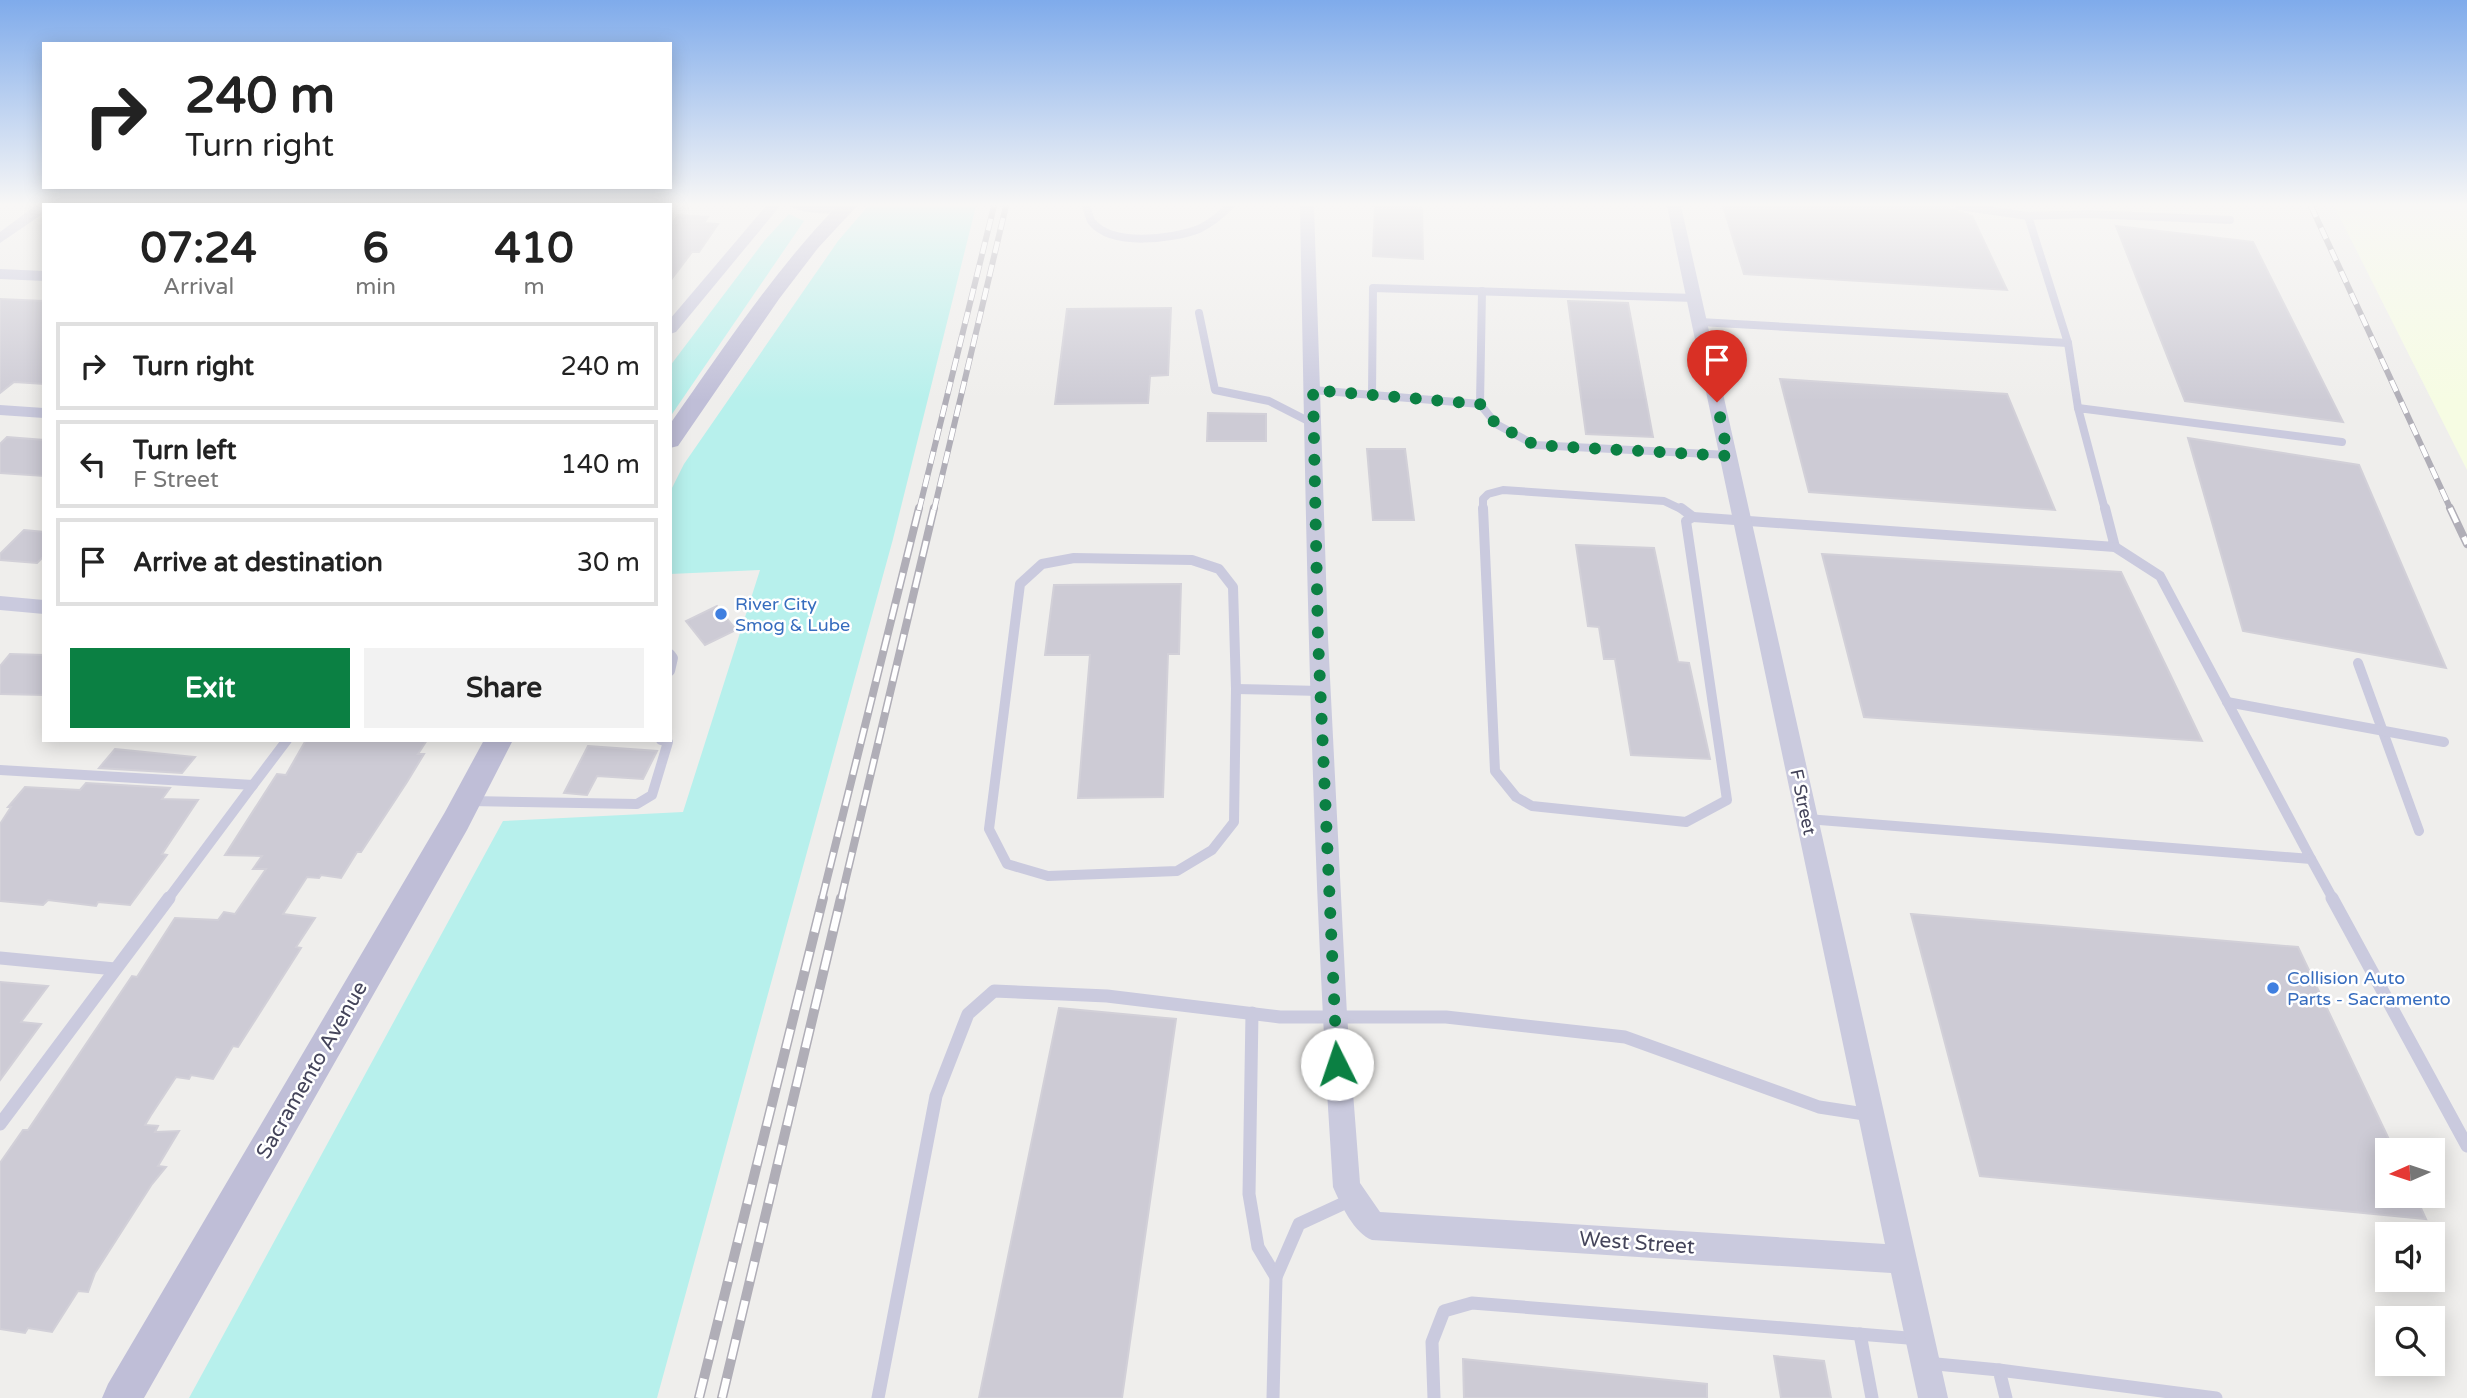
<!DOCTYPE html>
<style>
body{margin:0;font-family:"Varela Round",sans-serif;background:#f2f2f2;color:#222;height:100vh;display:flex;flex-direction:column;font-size:26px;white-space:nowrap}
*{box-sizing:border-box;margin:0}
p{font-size:23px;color:#767676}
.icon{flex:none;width:38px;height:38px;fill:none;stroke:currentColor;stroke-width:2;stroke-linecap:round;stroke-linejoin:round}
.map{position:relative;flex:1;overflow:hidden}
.details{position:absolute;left:42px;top:203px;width:630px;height:539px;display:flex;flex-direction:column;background:#fff;border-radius:0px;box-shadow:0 4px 18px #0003}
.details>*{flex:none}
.banner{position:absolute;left:42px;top:42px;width:630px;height:147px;border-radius:0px;box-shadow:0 4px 18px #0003;background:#fff;color:#222;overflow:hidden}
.needle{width:46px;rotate:267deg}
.fabs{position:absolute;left:2375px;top:1138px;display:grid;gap:14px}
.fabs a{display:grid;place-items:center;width:70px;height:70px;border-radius:0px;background:#fff;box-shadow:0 4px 18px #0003;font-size:35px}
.pin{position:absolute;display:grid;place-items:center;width:60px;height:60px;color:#fff;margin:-72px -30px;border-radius:50% 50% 50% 0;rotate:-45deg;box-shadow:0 0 7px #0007}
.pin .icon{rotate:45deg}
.me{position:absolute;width:77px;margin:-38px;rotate:356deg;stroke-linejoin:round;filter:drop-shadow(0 0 5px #0008)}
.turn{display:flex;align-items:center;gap:24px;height:147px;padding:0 28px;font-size:32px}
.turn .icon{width:91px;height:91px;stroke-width:2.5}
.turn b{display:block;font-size:49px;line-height:60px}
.eta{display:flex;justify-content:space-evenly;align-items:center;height:119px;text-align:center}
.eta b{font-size:42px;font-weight:700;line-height:49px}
.button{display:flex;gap:14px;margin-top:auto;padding:14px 28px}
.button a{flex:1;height:80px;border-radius:0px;background:#0b8043;color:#fff;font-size:28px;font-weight:700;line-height:80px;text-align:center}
.button a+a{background:#f2f2f2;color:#222}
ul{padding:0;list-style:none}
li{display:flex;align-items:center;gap:21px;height:88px;margin:0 14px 10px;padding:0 14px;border:4px solid #e0e0e0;border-radius:0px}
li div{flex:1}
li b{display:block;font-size:26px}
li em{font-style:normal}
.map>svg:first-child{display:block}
</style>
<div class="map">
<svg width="2467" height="1398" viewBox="0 0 2467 1398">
<rect width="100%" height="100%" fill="#efeeec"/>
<polygon fill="#f6fce3" points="2334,206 2467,206 2467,470"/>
<g fill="#b7f0ec">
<polygon points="868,206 976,206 893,539 657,1398 189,1398 503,821 683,812 760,570 670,574 670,492 684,464 838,241"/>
<polygon points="789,214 804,221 670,417 670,366 765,240"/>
</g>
<g fill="#cdcbd5" stroke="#d2d0d8" stroke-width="2">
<polygon points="1375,206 1422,208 1423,259 1373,256"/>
<polygon points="1723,206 1947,207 1972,216 2007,290 1744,274"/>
<polygon points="678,215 708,217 704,223 718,224 699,252 692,252 670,281 670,227"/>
<polygon points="2116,226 2253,242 2343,422 2185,401"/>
<polygon points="0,299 44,301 44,384 14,382 0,393"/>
<polygon points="1568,301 1628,303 1653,437 1586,434"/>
<polygon points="1171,308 1168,375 1150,376 1148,403 1055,404 1067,309"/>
<polygon points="1780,379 2007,394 2055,510 1809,492"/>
<polygon points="1208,413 1266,414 1266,441 1207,441"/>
<polygon points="7,437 44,440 44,476 0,473 0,444"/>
<polygon points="2188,438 2359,465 2446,668 2243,631"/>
<polygon points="1367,449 1405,449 1414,520 1373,520"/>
<polygon points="24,530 44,532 44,556 37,563 0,560 0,554"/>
<polygon points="1576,545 1654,548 1678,662 1689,663 1710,759 1631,755 1615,659 1604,659 1599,627 1588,626"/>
<polygon points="1822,554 2121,572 2202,741 1864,717"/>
<polygon points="1181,584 1179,654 1168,654 1163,797 1078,798 1090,655 1045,655 1054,585"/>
<polygon points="717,606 736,630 705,645 686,621"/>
<polygon points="10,654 44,655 44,695 0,694 0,666"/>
<polygon points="306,740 427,740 418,754 424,754 407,782 361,852 357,852 341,878 321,875 319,878 307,877 283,914 315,918 296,947 301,948 238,1047 233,1046 213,1079 191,1075 189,1079 176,1077 151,1115 145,1125 158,1126 155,1132 179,1131 158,1166 166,1167 152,1184 95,1273 88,1292 78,1291 52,1332 28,1328 25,1333 0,1329 0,1163 23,1130 28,1130 132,976 137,977 175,918 218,920 224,912 235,914 266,869 253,869 262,856 225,855 277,774 286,775"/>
<polygon points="588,746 657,751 643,779 597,776 587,795 564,793"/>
<polygon points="115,749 195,757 182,773 99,768"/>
<polygon points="86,783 170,788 162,799 198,800 162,854 167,855 130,905 98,902 96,906 48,900 43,905 0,901 0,824 11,807 8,807 25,787 80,790"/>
<polygon points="1911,914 2298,947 2394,1150 2387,1150 2387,1195 2415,1195 2426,1219 1980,1176"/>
<polygon points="0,982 48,986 21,1022 41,1024 0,1080"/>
<polygon points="1059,1008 1176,1019 1122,1398 979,1398"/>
<polygon points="1774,1356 1824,1361 1831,1398 1781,1398"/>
<polygon points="1463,1359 1707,1384 1707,1398 1464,1398"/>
</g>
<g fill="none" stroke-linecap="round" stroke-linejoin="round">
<g stroke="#cacade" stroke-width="8">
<path d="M1086 206C1088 210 1089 218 1092 222 1112 247 1173 239 1199 229 1211 223 1220 216 1230 206"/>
<polyline points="2028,216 2088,214 2230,220"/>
<polyline points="1199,313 1215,390 1269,401 1314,424"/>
<polyline points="1700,322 2068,343 2028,216 1959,206"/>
<polyline points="2068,343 2078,408"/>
<polyline points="1313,390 1480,404 1496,424 1535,445 1728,455"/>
<polyline points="1372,395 1373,288 1694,298"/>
<polyline points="1480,404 1482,291"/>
<polyline points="1483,510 1483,499 1488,494 1503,490 1664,501 1683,510"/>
<polyline points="2105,510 2078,408 2342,442"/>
</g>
<g stroke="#cacade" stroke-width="10">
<polyline points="1483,508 1495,771 1516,797 1532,806 1686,822 1727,800 1686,521 1693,517"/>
<polyline points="1681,508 1693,517"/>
<polyline points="1693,517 2115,547 2105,508"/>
<polygon points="1074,558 1192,560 1219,569 1233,587 1236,689 1234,822 1212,850 1177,871 1048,876 1007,864 989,829 1020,584 1042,564"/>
<polyline points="670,654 673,658 670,671"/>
<polyline points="2358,663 2419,831"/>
<polyline points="1236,689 1320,691"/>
<polyline points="2227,702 2444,742"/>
<polyline points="0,770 253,785 287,740"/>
<polyline points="469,801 637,804 652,795 668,742 661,740"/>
<polyline points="1807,819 2311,859 2160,576 2115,547"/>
<polyline points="2311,859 2333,899"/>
<polyline points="168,899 253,785"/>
</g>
<g stroke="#cacade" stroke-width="13">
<polyline points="2332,898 2467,1146"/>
<polyline points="0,958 115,969"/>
<polyline points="1252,1013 1249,1194 1258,1247 1276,1277"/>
<polyline points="0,1124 169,898"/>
<polyline points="1860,1334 1872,1398"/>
<polyline points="1926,1363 1999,1370 2006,1398"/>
<polyline points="1999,1370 2216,1398"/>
<polyline points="878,1398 936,1096 968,1014 994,991 1107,996 1280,1017 1446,1017 1625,1037 1819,1107 1871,1115"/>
<polyline points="1273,1398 1276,1277 1299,1224 1353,1199"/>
<polyline points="1434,1398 1432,1342 1444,1311 1472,1303 1920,1339"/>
</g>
<g fill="#cacade" fill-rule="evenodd">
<polygon points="35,206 44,206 44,213 0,243 0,232"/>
<polygon points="766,206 780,206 676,332 670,334 670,319"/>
<path d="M790 206H840L849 210C841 217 798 213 790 206Z"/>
<path d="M1300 206H1314L1328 638 1347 1015 1360 1183 1380 1212 1885 1244 1667 206H1681L1948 1398H1918L1891 1273 1372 1240C1354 1233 1341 1205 1333 1187 1311 860 1306 533 1300 206Z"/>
<polygon points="0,269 44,271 44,281 0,279"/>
<polygon points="0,405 44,408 44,418 0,415"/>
<polygon points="0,596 44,600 44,614 0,610"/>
</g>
<g fill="#bfbed7" fill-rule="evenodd">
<path d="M837 206H857L818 248 779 299 678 446 670 448V424C723 349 773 272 837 206Z"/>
<polygon points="484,740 513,740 467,830 144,1398 102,1398 108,1384 445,812"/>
</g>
<defs>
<g id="rail-far2">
<polyline points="2311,206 2451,510"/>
<polyline points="919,510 994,206"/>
<polyline points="934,510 1006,206"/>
</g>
<g id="rail-far1">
<polyline points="2450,508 2467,544"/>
<polyline points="822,899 919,508"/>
<polyline points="841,899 934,508"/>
</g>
<g id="rail">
<polyline points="699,1398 823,898"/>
<polyline points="722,1398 841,898"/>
</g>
</defs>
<use href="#rail-far2" stroke="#b0aeb7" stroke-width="6"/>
<use href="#rail-far1" stroke="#b0aeb7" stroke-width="8"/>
<use href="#rail" stroke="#b0aeb7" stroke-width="10"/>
<use href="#rail-far2" stroke="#fff" stroke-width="4.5" stroke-dasharray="12" stroke-linecap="butt"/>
<use href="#rail-far1" stroke="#fff" stroke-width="5" stroke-dasharray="16" stroke-linecap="butt"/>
<use href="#rail" stroke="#fff" stroke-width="7" stroke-dasharray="20" stroke-linecap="butt"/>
</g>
<linearGradient id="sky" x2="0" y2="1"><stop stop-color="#7fabeb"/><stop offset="0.51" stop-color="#f8f7f6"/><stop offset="1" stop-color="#f8f7f6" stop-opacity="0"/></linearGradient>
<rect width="2467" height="401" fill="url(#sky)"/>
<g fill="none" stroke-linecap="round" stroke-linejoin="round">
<polyline stroke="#0b8043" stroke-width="12" stroke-dasharray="0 21.6" points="1337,1064 1318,638 1313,390 1480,404 1496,424 1535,445 1728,456 1717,402"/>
</g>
<g fill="#3f7fe0" stroke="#fff" stroke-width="2.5">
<circle cx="721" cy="614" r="7"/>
<circle cx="2273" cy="988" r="7"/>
</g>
<g text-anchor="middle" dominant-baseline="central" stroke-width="5" stroke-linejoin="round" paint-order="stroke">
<g font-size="18" fill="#366cbe" stroke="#fff" text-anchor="start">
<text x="735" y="604">River City<tspan x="735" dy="21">Smog &amp; Lube</tspan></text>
<text x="2287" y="978">Collision Auto<tspan x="2287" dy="21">Parts - Sacramento</tspan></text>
</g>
<g font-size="18" fill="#44445a" stroke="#fff">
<text transform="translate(1803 802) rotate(78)">F Street</text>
</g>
<g font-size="21" fill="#44445a" stroke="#fff">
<text transform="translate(312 1070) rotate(-60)">Sacramento Avenue</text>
<text transform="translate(1637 1243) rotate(4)">West Street</text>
</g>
</g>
</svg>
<div class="fabs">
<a><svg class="needle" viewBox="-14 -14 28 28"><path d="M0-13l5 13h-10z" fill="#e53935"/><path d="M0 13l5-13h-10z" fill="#767676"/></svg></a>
<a><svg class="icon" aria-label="sound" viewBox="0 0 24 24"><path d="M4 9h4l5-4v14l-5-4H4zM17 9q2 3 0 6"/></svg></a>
<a><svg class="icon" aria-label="search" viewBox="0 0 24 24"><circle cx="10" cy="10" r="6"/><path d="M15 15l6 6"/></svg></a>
</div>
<div class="pin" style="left:1717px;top:402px;background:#d93025"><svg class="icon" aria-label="arrive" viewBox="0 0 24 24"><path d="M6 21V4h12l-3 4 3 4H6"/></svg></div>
<svg class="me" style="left:1337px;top:1064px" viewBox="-20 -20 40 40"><circle r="19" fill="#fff"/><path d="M0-13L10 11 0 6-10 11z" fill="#0b8043"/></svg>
<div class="banner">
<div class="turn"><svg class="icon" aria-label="right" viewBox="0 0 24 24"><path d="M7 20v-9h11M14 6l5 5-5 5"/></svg><div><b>240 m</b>Turn right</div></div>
</div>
<section class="details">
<div class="eta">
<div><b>07:24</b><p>Arrival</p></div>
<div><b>6</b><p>min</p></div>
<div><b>410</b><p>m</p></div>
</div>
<ul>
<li><svg class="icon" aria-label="right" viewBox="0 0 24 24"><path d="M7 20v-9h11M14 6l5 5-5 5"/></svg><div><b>Turn right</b></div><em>240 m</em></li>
<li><svg class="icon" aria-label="left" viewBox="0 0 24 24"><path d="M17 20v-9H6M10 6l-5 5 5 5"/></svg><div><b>Turn left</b><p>F Street</p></div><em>140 m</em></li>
<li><svg class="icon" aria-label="arrive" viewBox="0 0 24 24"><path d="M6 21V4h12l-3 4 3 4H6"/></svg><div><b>Arrive at destination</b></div><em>30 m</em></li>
</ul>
<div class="button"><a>Exit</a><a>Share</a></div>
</section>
</div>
